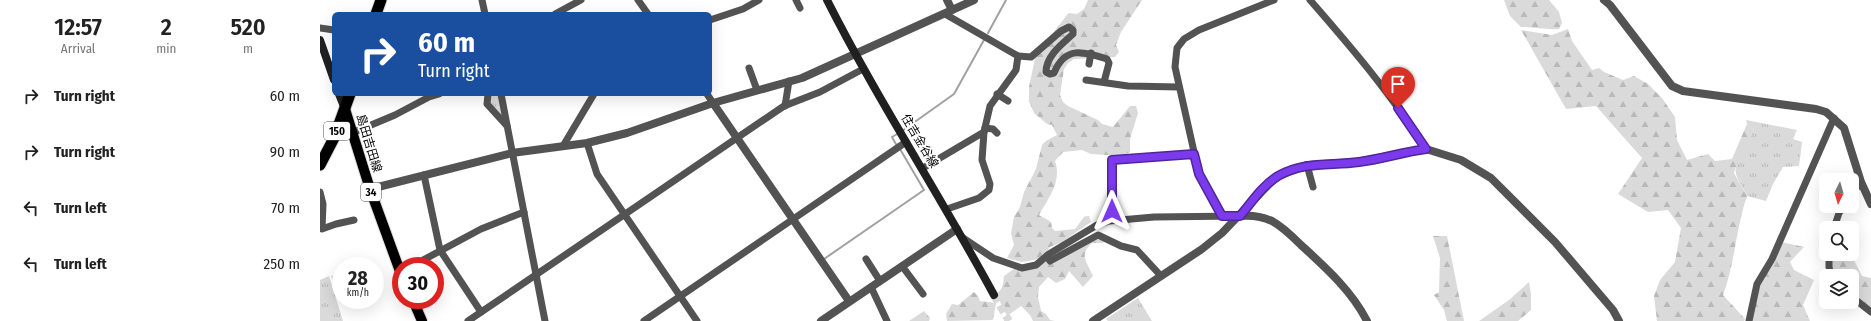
<!DOCTYPE html>
<meta charset="utf-8">
<style>
body{margin:0;font-family:"Fira Sans Condensed","Noto Sans JP",sans-serif;background:#f2f2f2;color:#222;height:100vh;display:flex;flex-direction:column;font-size:15px;white-space:nowrap}
*{box-sizing:border-box;margin:0}
p{font-size:13px;color:#767676}
.icon{flex:none;width:22px;height:22px;fill:none;stroke:currentColor;stroke-width:2;stroke-linecap:round;stroke-linejoin:round}
.map{position:relative;flex:1;overflow:hidden}
.drawer{display:flex;flex-direction:column;background:#fff;width:320px}
.drawer>*{flex:none}
.hud{position:absolute;left:12px;top:12px;width:380px;height:84px;border-radius:6px;box-shadow:0 4px 16px #0002;background:#1a4fa0;color:#fff;overflow:hidden}
.needle{width:26px;rotate:185deg}
.buttons{position:absolute;left:1499px;top:173px;display:grid;gap:8px}
.buttons a{display:grid;place-items:center;width:40px;height:40px;border-radius:6px;background:#fff;box-shadow:0 4px 16px #0002;font-size:20px}
.speed{position:absolute;left:12px;top:257px;display:flex;gap:8px;font-size:20px;font-weight:700;text-align:center}
.speed>*{display:grid;place-content:center;width:52px;height:52px;border-radius:50%;background:#fff;box-shadow:0 4px 16px #0002;line-height:1}
.speed small{font-size:10px;font-weight:400}
.speed .limit{border:6px solid #d22;background:#fff;color:#111}
.pin{position:absolute;display:grid;place-items:center;width:34px;height:34px;color:#fff;margin:-41px -17px;border-radius:50% 50% 50% 0;rotate:-45deg;box-shadow:0 0 4px #0007}
.pin .icon{rotate:45deg}
.me{position:absolute;width:44px;margin:-22px;rotate:0deg;stroke-linejoin:round;filter:drop-shadow(0 0 3px #0008)}
.turn{display:flex;align-items:center;gap:14px;height:84px;padding:0 20px;font-size:18px}
.turn .icon{width:52px;height:52px;stroke-width:2.5}
.turn b{display:block;font-size:28px;line-height:34px}
.eta{display:flex;justify-content:space-evenly;align-items:center;height:68px;text-align:center}
.eta b{font-size:24px;font-weight:600;line-height:28px}
ul{padding:0;list-style:none}
li{display:flex;align-items:center;gap:12px;height:56px;padding:0 20px}
li div{flex:1}
li b{display:block;font-size:15px}
li em{font-style:normal}
main{display:flex;flex:1;min-height:0}
.map>svg:first-child{display:block}
</style>
<main>
<section class="drawer">
<div class="eta">
<div><b>12:57</b><p>Arrival</p></div>
<div><b>2</b><p>min</p></div>
<div><b>520</b><p>m</p></div>
</div>
<ul>
<li><svg class="icon" aria-label="right" viewBox="0 0 24 24"><path d="M7 20v-9h11M14 6l5 5-5 5"/></svg><div><b>Turn right</b></div><em>60 m</em></li>
<li><svg class="icon" aria-label="right" viewBox="0 0 24 24"><path d="M7 20v-9h11M14 6l5 5-5 5"/></svg><div><b>Turn right</b></div><em>90 m</em></li>
<li><svg class="icon" aria-label="left" viewBox="0 0 24 24"><path d="M17 20v-9H6M10 6l-5 5 5 5"/></svg><div><b>Turn left</b></div><em>70 m</em></li>
<li><svg class="icon" aria-label="left" viewBox="0 0 24 24"><path d="M17 20v-9H6M10 6l-5 5 5 5"/></svg><div><b>Turn left</b></div><em>250 m</em></li>
</ul>
</section>
<div class="map">
<svg width="1551" height="321" viewBox="0 0 1551 321">
<defs>
<pattern id="grass-tufts" width="24" height="20" patternUnits="userSpaceOnUse"><rect width="24" height="20" fill="#dadada"/><path d="M3 7l-1-3M5 7V3M7 7l1-3M15 17l-1-3M17 17v-4M19 17l1-3" fill="none" stroke="#b9b9b9"/></pattern>
<pattern id="forest-firs" width="22" height="20" patternUnits="userSpaceOnUse"><rect width="22" height="20" fill="#dadada"/><path d="M5 1l3.5 6h-7zM16 11l3.5 6h-7z" fill="#b9b9b9"/></pattern>
</defs>
<rect width="100%" height="100%" fill="#fff"/>
<g fill="url(#grass-tufts)">
<polygon points="170,94 180,94 185,119 170,105"/>
<path d="M1426 120 1477 130 1473 139 1482 142 1479 166 1463 167 1453 184 1446 201 1427 196C1424 189 1418 181 1416 174 1413 162 1428 140 1434 130L1427 124Z"/>
<polygon points="9,276 23,321 0,321 0,280"/>
<polygon points="818,298 832,321 788,321 786,319"/>
</g>
<g fill="url(#forest-firs)">
<path d="M768 0H822L801 32 796 45 799 52 795 57 754 59 748 63 744 69 740 95 743 102 748 106 778 120 782 124 793 127 810 106H816L818 113 810 139V152L802 156 771 154 762 150 743 152 735 161C742 182 729 197 719 215 726 220 732 219 732 228L735 231 755 229 764 217 769 216 771 222 742 242 730 247 723 257 714 260 702 262 687 258 694 245 691 233 694 217 700 207 704 192 716 169 722 145 726 141 737 135 732 125 727 124 714 113 709 101V87L715 58 738 26C743 22 744 17 749 13L757 14 764 9Z"/>
<path d="M1184 0H1229L1239 12 1242 23 1239 29C1226 30 1214 27 1201 27L1190 16Z"/>
<path d="M1248 29 1252 41 1272 70 1279 68 1284 72 1303 80 1314 76 1328 84 1342 98 1355 117 1357 140 1367 160 1388 154 1395 161 1412 159 1427 124 1434 130C1427 145 1418 157 1414 173L1427 196C1416 228 1415 263 1403 295L1425 319 1424 321H1337L1334 296 1340 280 1355 262 1361 228 1348 210 1328 212 1298 194 1322 158 1276 106 1246 109 1201 30 1232 35Z"/>
<polygon points="1113,236 1127,236 1144,321 1127,321 1124,310 1114,295 1119,292 1120,258"/>
<path d="M763 239V242L775 239 785 241 782 243H772C759 255 766 260 773 276L763 287 749 271 745 279 736 283 728 277 719 287 718 297 721 311 726 314 730 320 735 321H713L710 315 701 306 687 316 676 294C683 289 683 284 684 276L698 266 726 260Z"/>
<polygon points="1461,242 1484,247 1470,262 1474,270 1494,280 1483,305 1490,321 1429,321 1437,284"/>
<polygon points="1511,254 1531,254 1542,276 1551,278 1551,313 1532,298 1532,276 1511,276"/>
<polygon points="1209,282 1211,294 1211,310 1198,321 1159,321 1189,300"/>
<polygon points="654,292 658,296 660,301 676,303 673,320 627,321 626,314 632,304 638,305"/>
<polygon points="604,311 610,318 609,321 589,321"/>
</g>
<polygon fill="#dadada" points="18,274 21,282 21,297 18,298 11,276"/>
<g fill="none" stroke-linecap="round" stroke-linejoin="round">
<g stroke="#a1a1a1" stroke-width="2">
<polyline points="668,33 686,0"/>
<polyline points="582,131 634,94 664,40"/>
<polyline points="577,146 572,137 579,133"/>
<polyline points="504,259 604,190 580,149"/>
</g>
<polyline stroke="#d9d9d9" stroke-width="8" stroke-dasharray="8 4" stroke-linecap="butt" points="674,295 689,321"/>
<defs>
<g id="primary">
<polyline points="25,109 50,189 81,274"/>
<polyline points="93,300 102,321"/>
</g>
<g id="trunk">
<polyline points="56,14 61,0"/>
<polyline points="0,165 14,138 30,94"/>
</g>
</defs>
<use href="#primary" stroke="#dbdbdb" stroke-width="12"/>
<use href="#trunk" stroke="#dbdbdb" stroke-width="13"/>
<g stroke="#535353" stroke-width="7">
<polyline points="162,0 165,14"/>
<polyline points="318,0 328,14"/>
<polyline points="476,0 480,8"/>
<path d="M990 0C1031 47 1072 95 1106 149"/>
<polyline points="235,14 261,0"/>
<polyline points="625,14 698,56 696,70 670,106 664,132 662,160 670,184 669,190 659,198 627,209"/>
<polyline points="390,20 423,9 439,0"/>
<polyline points="0,28 14,30"/>
<path d="M698 56 711 57 741 31 749 27 753 30V34C742 44 726 56 726 72L730 74 734 73C745 46 763 51 787 59L789 63 784 82"/>
<polyline points="769,64 771,53"/>
<polyline points="429,68 437,90"/>
<polyline points="766,80 808,86 859,87"/>
<polyline points="168,94 167,104 187,126"/>
<polyline points="181,94 225,321"/>
<polyline points="387,94 393,103"/>
<polyline points="677,94 688,101"/>
<polyline points="465,106 469,81"/>
<polyline points="665,128 673,129 677,133"/>
<polyline points="32,133 75,115 109,97 119,94"/>
<polyline points="267,143 277,174 377,321"/>
<polyline points="243,146 274,94"/>
<polyline points="987,165 993,187"/>
<polyline points="603,168 664,132"/>
<polyline points="104,175 120,250 161,312"/>
<polyline points="0,192 3,204 2,229 16,224 34,220"/>
<polyline points="1532,194 1541,182"/>
<polyline points="792,211 792,160 874,154"/>
<polyline points="901,216 879,174 855,67 857,48 864,39 879,30 954,0"/>
<polyline points="1514,228 1519,213 1524,206"/>
<polyline points="643,238 673,258 702,268 716,265 729,254 777,225 789,221 834,217 920,216"/>
<polyline points="1509,254 1509,267 1511,276"/>
<polyline points="727,256 730,261 778,235 801,246 817,250 841,276"/>
<polyline points="546,259 560,281"/>
<polyline points="92,266 161,229 204,212"/>
<polyline points="582,266 603,294"/>
<polyline points="551,287 567,321"/>
<polyline points="1532,297 1551,312"/>
<polyline points="148,321 464,106 500,92 543,69"/>
<polyline points="324,321 586,142"/>
<polyline points="1429,321 1437,284 1452,259 1514,118"/>
</g>
<g stroke="#535353" stroke-width="8">
<polyline points="627,0 632,10"/>
<polyline points="1284,0 1290,5 1352,86 1363,91 1496,109 1506,112 1524,128 1541,182 1551,204"/>
<polyline points="393,103 529,301"/>
<polyline points="50,189 192,153 267,143 307,133 393,103 482,78 654,0"/>
<path d="M920 216C931 215 941 216 952 221 963 227 972 236 981 245 1005 267 1032 291 1047 321"/>
<polyline points="501,321 637,229"/>
<polyline points="773,321 882,249 902,233 949,184 958,176 987,165 1037,162 1106,149 1141,160 1171,178 1235,242 1293,310 1299,321"/>
</g>
<g stroke="#202020" stroke-width="8">
<path d="M507 0C558 101 620 195 674 295"/>
<polyline points="0,40 14,80"/>
<polyline points="19,94 25,109"/>
</g>
<use href="#primary" stroke="#000" stroke-width="10"/>
<use href="#trunk" stroke="#000" stroke-width="11"/>
</g>
<g fill="none" stroke-linecap="round" stroke-linejoin="round">
<defs>
<path id="route" d="M792 211V160L874 154 879 174 902 216H920C931 203 943 185 958 176 984 161 1011 166 1039 162 1062 159 1083 152 1106 149L1078 108"/>
</defs>
<use href="#route" stroke="#51269a" stroke-width="10"/>
<use href="#route" stroke="#7c3aed" stroke-width="7"/>
</g>
<g text-anchor="middle" dominant-baseline="central" stroke-width="4" stroke-linejoin="round" paint-order="stroke">
<g fill="#fff" stroke="#4c4c4c" stroke-width="1">
<rect x="4" y="122" width="26" height="18" rx="3"/>
<rect x="41" y="183" width="20" height="18" rx="3"/>
</g>
<g font-size="11" font-weight="bold" fill="#000">
<text x="17" y="131">150</text>
<text x="51" y="192">34</text>
</g>
<g font-size="12" fill="#000" stroke="#fff">
<text transform="translate(600 141) rotate(59)">住吉金谷線</text>
<text transform="translate(49 143) rotate(73)">島田吉田線</text>
</g>
</g>
</svg>
<div class="buttons">
<a><svg class="needle" viewBox="-14 -14 28 28"><path d="M0-13l5 13h-10z" fill="#e53935"/><path d="M0 13l5-13h-10z" fill="#767676"/></svg></a>
<a><svg class="icon" aria-label="search" viewBox="0 0 24 24"><circle cx="10" cy="10" r="6"/><path d="M15 15l6 6"/></svg></a>
<a><svg class="icon" aria-label="layers" viewBox="0 0 24 24"><path d="M12 4l9 5-9 5-9-5zM3 14l9 5 9-5"/></svg></a>
</div>
<div class="speed"><div>28<small>km/h</small></div><div class="limit">30</div></div>
<div class="pin" style="left:1078px;top:108px;background:#d93025"><svg class="icon" aria-label="arrive" viewBox="0 0 24 24"><path d="M6 21V4h12l-3 4 3 4H6"/></svg></div>
<svg class="me" style="left:792px;top:211px" viewBox="-20 -20 40 40"><path d="M0-17L14 15 0 8-14 15z" fill="#7c3aed" stroke="#fff" stroke-width="4"/></svg>
<div class="hud">
<div class="turn"><svg class="icon" aria-label="right" viewBox="0 0 24 24"><path d="M7 20v-9h11M14 6l5 5-5 5"/></svg><div><b>60 m</b>Turn right</div></div>
</div>
</div>
</main>
